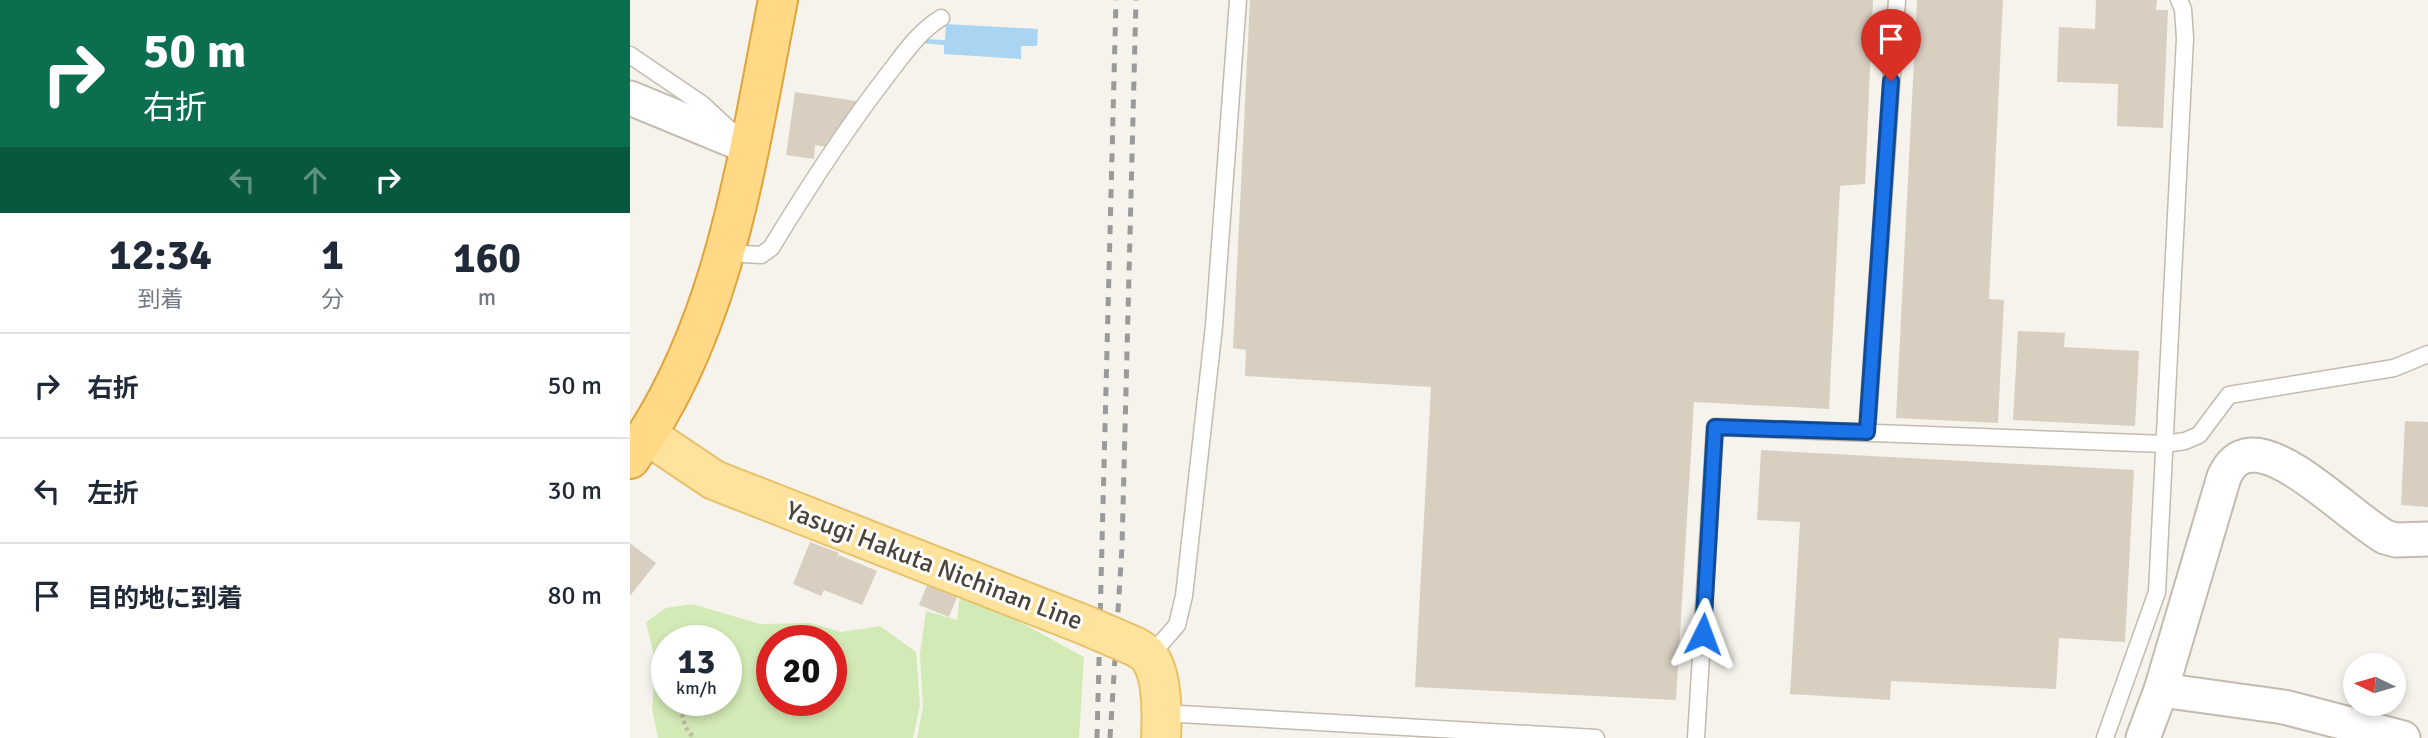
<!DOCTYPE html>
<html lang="ja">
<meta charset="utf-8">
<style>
body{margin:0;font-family:Signika,"Noto Sans JP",sans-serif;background:#f2f2f3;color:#1f2937;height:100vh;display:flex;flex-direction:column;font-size:26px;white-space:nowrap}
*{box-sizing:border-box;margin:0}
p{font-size:23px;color:#747a83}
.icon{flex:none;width:38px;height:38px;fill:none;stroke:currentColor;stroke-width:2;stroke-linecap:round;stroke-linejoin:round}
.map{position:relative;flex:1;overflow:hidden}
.side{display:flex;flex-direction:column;background:#fff;width:630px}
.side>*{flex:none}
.guide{background:#0b6e4f;color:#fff;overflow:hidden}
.needle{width:46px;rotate:275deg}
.tools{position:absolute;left:1713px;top:653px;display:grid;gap:14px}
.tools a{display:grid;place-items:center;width:63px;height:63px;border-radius:50%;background:#fff;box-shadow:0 4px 10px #0003;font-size:35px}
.speed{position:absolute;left:21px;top:625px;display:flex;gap:14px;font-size:35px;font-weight:700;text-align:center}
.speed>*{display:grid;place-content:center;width:91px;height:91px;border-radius:50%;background:#fff;box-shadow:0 4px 10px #0003;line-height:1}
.speed small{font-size:18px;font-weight:400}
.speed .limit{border:10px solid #d22;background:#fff;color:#111}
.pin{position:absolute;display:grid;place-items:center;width:60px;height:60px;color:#fff;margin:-72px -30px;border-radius:50% 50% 50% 0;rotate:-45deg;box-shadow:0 0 7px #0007}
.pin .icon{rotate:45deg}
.me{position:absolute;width:77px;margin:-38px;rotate:3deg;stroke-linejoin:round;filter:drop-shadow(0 0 5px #0008)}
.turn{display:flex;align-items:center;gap:24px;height:147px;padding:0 28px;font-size:32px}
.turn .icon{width:91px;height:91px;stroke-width:2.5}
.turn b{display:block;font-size:49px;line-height:60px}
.lanes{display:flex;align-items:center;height:66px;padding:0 28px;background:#0003;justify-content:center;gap:35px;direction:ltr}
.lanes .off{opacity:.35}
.eta{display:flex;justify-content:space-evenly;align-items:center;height:119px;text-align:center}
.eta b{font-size:42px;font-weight:700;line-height:49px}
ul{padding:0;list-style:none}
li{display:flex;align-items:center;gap:21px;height:105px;padding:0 28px;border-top:2px solid #e0e1e3}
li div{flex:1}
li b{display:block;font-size:26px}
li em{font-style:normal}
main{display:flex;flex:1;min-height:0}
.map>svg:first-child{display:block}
</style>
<main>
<section class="side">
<div class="guide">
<div class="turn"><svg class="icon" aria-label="right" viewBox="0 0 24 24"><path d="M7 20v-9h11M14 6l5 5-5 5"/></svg><div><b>50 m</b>右折</div></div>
<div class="lanes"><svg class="icon off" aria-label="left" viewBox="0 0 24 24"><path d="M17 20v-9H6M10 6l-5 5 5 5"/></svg><svg class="icon off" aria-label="ahead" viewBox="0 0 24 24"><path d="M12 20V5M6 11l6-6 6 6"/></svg><svg class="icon" aria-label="right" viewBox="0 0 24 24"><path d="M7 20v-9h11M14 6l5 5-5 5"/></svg></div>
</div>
<div class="eta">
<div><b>12:34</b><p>到着</p></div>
<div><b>1</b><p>分</p></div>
<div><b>160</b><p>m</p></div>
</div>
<ul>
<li><svg class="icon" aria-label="right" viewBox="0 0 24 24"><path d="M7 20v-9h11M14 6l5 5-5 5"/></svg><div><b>右折</b></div><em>50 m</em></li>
<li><svg class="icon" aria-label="left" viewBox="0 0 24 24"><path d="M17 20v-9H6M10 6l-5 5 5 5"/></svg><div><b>左折</b></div><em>30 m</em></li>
<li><svg class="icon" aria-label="arrive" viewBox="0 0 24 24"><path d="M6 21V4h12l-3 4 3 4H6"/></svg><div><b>目的地に到着</b></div><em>80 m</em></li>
</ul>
</section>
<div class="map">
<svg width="1798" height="738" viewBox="0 0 1798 738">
<rect width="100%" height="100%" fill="#f6f3ec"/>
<g fill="#d2eab5" fill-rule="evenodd">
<polygon points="330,595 390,622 454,657 449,738 287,738 293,707 290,654 296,611 327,620"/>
<path d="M62 604 130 624 180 623 211 632 250 626 286 652 290 705 283 738H28L22 708 26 664 16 622 36 608ZM37 640H96V700H37ZM142 640H201V700H142Z"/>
</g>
<polygon fill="#a9d4f2" points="316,24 408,29 407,46 391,46 391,59 314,54 314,45 290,43 291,39 315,40"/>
<g fill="#d8cfc1">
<polygon points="620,0 1243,0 1235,184 1210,186 1199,409 1064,402 1046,700 785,687 801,387 615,376 616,350 603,348"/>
<polygon points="1287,0 1373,0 1359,299 1374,300 1368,423 1266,418"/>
<polygon points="1466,0 1527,0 1526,10 1538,10 1533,128 1487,126 1488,84 1427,82 1429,27 1465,29"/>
<polygon points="165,92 226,101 225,114 198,147 185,145 184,159 156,155"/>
<polygon points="1388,331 1435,333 1434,347 1509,351 1505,426 1383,420"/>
<polygon points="1775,421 1798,422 1798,507 1771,505"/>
<polygon points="1131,450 1504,470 1495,642 1429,638 1426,689 1261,681 1260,700 1160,694 1170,522 1127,520"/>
<polygon points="180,542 209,553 205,562 209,555 247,571 232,605 194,590 191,596 163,584"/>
<polygon points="1,544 26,563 0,596 0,545"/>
<polygon points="297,585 327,597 319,617 289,605"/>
<polygon points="96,660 103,661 101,679 96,678"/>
</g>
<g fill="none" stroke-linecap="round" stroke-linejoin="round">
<defs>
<g id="service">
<polyline points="0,55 72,104 99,129"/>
<path d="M94 253 131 255 141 248C177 189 214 131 256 77 273 55 288 32 311 18"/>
<polyline points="1237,432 1267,0"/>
<polyline points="519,657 547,625 554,596 584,326 608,0"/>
<polyline points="532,713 966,738"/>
<polyline points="1066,738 1085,427 1535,444 1555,441 1569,435 1599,395 1764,368 1798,354"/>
<polyline points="1475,738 1527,592 1555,38 1553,9 1549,0"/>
</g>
<g id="minor">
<polyline points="0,98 119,147"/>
<path d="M1531 690 1594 477C1600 464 1607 456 1622 455 1660 454 1721 517 1755 537L1766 540 1798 539"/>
<polyline points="1513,738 1531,690 1654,707 1773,738"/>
</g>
<g id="primary">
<polyline points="17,435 84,480 455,625"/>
<path d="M506 647C510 650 517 653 519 657 533 675 532 716 531 738"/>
</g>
<path id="trunk" d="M0 459C96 327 117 156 148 0"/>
</defs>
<use href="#service" stroke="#c2bbae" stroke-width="19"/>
<use href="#minor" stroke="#c2bbae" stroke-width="37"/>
<use href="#primary" stroke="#e6c16a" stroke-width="42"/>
<use href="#trunk" stroke="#e0a43c" stroke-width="42"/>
<path stroke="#c4b79f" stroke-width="4.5" stroke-dasharray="3.5 3.5" stroke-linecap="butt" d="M52 700C51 714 53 729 65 738"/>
<use href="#service" stroke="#fff" stroke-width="16"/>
<use href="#minor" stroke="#fff" stroke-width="33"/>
<use href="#primary" stroke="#ffe39c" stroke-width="38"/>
<use href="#trunk" stroke="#ffd985" stroke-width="38"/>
<g stroke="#9a9a9a" stroke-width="5" stroke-dasharray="9 9" stroke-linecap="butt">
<polyline points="467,738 486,0"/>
<polyline points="480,738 492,547 506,0"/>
</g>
<defs>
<polyline id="primary-bridge" points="455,625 506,647"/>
</defs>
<use href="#primary-bridge" stroke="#e6c16a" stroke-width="42" stroke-linecap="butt"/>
<use href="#primary-bridge" stroke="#ffe39c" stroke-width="38"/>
</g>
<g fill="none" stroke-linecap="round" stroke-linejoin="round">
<defs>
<polyline id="route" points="1073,634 1085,427 1237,432 1261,81"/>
</defs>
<use href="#route" stroke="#114b97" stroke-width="18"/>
<use href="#route" stroke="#1a73e8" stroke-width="12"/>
</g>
<g text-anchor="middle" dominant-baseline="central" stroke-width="6" stroke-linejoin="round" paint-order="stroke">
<g font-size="26" fill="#4b4439" stroke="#fff">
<text transform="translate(304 566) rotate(21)">Yasugi Hakuta Nichinan Line</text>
</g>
</g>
</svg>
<div class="tools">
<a><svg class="needle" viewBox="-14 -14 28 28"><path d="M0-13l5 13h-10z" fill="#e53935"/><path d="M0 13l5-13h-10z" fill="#747a83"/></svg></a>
</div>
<div class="speed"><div>13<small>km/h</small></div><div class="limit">20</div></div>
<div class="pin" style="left:1261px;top:81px;background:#d93025"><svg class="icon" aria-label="arrive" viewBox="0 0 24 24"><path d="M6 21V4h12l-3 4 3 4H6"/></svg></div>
<svg class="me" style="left:1073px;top:634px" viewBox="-20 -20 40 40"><path d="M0-17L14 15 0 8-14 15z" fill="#1a73e8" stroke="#fff" stroke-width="4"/></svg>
</div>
</main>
